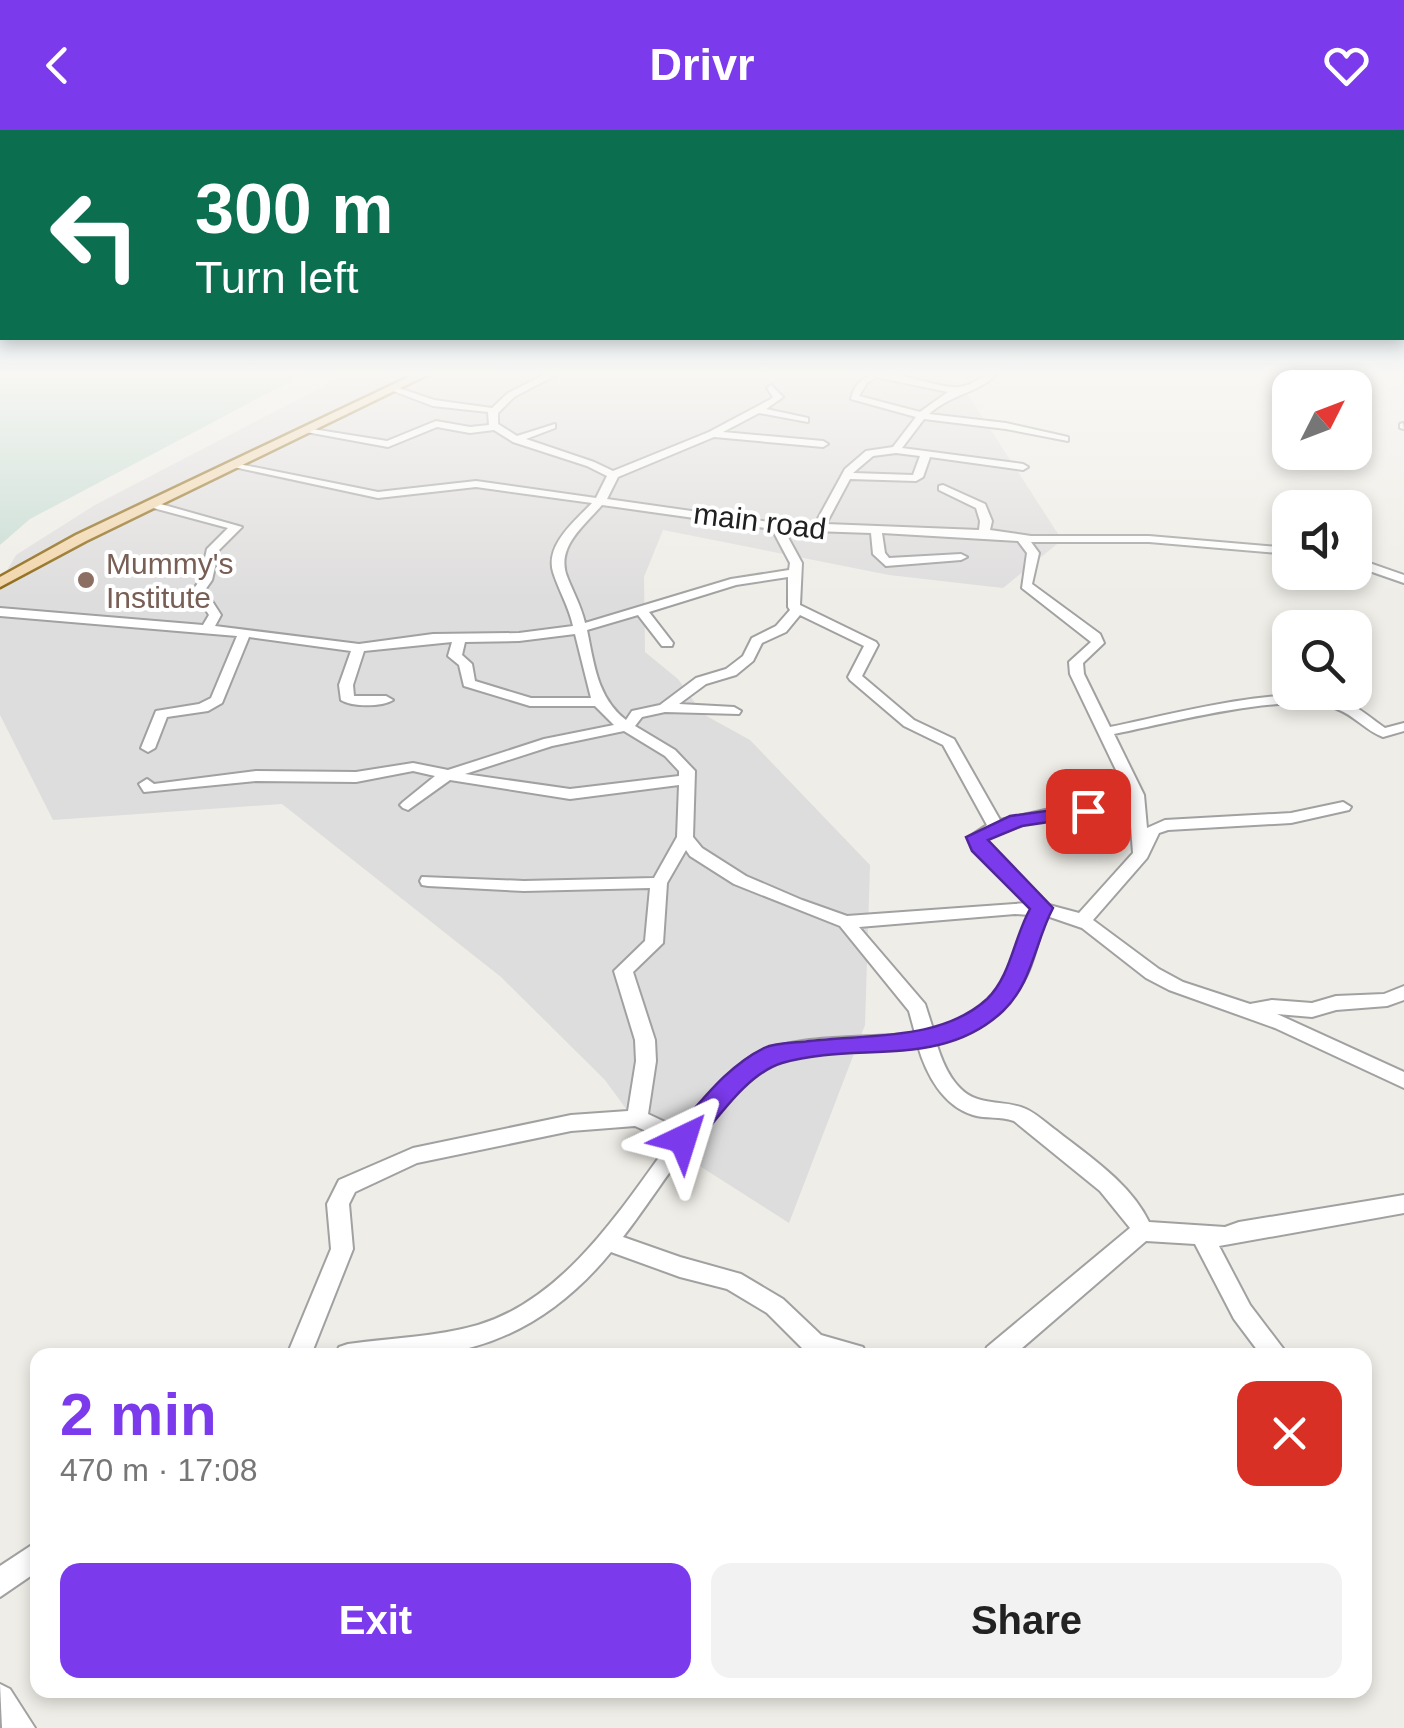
<!DOCTYPE html>
<meta charset="utf-8">
<style>
body{margin:0;font-family:Arial,sans-serif;background:#f2f2f2;color:#222;height:100vh;display:flex;flex-direction:column;font-size:38px;white-space:nowrap}
*{box-sizing:border-box;margin:0}
p{font-size:32px;color:#767676}
.icon{flex:none;width:55px;height:55px;fill:none;stroke:currentColor;stroke-width:2;stroke-linecap:round;stroke-linejoin:round}
.map{position:relative;flex:1;overflow:hidden}
.panel{position:absolute;left:30px;top:1218px;width:1342px;height:350px;display:flex;flex-direction:column;background:#fff;border-radius:20px;box-shadow:0 5px 15px #0003}
.panel>*{flex:none}
.banner{position:absolute;left:0px;top:0px;width:1405px;height:210px;box-shadow:0 5px 15px #0003;background:#0b6e4f;color:#fff;overflow:hidden}
.needle{width:65px;rotate:48deg}
.fabs{position:absolute;left:1272px;top:240px;display:grid;gap:20px}
.fabs a{display:grid;place-items:center;width:100px;height:100px;border-radius:20px;background:#fff;box-shadow:0 5px 15px #0003;font-size:50px}
.pin{position:absolute;display:grid;place-items:center;width:85px;height:85px;color:#fff;margin:-42px;border-radius:20px;box-shadow:0 5px 15px #0006}
.me{position:absolute;width:110px;margin:-55px;rotate:41deg;stroke-linejoin:round;filter:drop-shadow(0 0 8px #0008)}
.turn{display:flex;align-items:center;gap:35px;height:210px;padding:0 30px;font-size:45px}
.turn .icon{width:130px;height:130px;stroke-width:2.5}
.turn b{display:block;font-size:70px;line-height:85px}
.round{display:grid;place-items:center;flex:none;width:105px;height:105px;border-radius:20px;background:#f2f2f2}
.overview{display:flex;align-items:center;justify-content:space-between;height:170px;padding:0 30px}
h1{font-size:60px;font-weight:700;line-height:75px;color:#7c3aed}
.primary-button{display:flex;gap:20px;margin-top:auto;padding:20px 30px}
.primary-button a{flex:1;height:115px;border-radius:20px;background:#7c3aed;color:#fff;font-size:40px;font-weight:700;line-height:115px;text-align:center}
.primary-button a+a{background:#f2f2f2;color:#222}
header{display:flex;justify-content:space-between;align-items:center;height:130px;padding:0 30px;background:#7c3aed;color:#fff;font-size:45px;font-weight:700}
.map>svg:first-child{display:block}
</style>
<header><svg class="icon" aria-label="back" viewBox="0 0 24 24"><path d="M15 5l-7 7 7 7"/></svg>Drivr<svg class="icon" aria-label="heart" viewBox="0 0 24 24"><path d="M12 20l-8-8c-3-5 5-10 8-4 3-6 11-1 8 4z"/></svg></header>
<div class="map">
<svg width="1404" height="1598" viewBox="0 0 1404 1598">
<rect width="100%" height="100%" fill="#efede7"/>
<polygon fill="#dedddd" points="347,244 938,244 965,260 1062,410 1003,458 889,445 663,400 644,447 645,522 678,549 703,584 750,610 870,735 865,895 789,1093 640,998 605,950 501,847 282,674 53,690 0,585 0,453 16,425 95,375"/>
<polygon fill="#c6dcd2" points="0,244 304,244 30,389 0,415"/>
<g fill="none" stroke-linecap="round" stroke-linejoin="round">
<defs>
<g id="minor">
<path d="M546 244H558L514 267 498 283V294L517 306 555 294V298L526 309 594 332 613 341 709 302 771 269 773 267 767 258 771 255 783 267 766 279 808 288V292L759 283 723 302 823 311 828 314 823 317 714 307 618 347 607 369 776 393 815 394 845 339 866 321 893 317 916 287 851 269C862 222 920 255 953 257 970 259 981 244 997 244 978 263 951 264 929 284L1006 293 1068 307V311L1006 299 924 289 902 318 1023 334 1028 337 1023 340 930 327 923 347 916 351 850 349 826 394 979 400 980 391 976 378 939 360V356L943 355 985 374 992 391 990 400 1031 406H1149L1290 418V424L1149 412H1031L1039 423 1032 454 1100 504 1104 513 1083 533 1084 544 1110 597C1166 586 1296 550 1346 572 1360 578 1373 590 1385 598L1404 593V601L1383 607C1366 601 1354 585 1337 579 1289 560 1166 594 1114 604L1144 665 1147 698 1165 690 1291 683 1343 672 1351 677 1349 680 1291 693 1168 700 1159 703 1147 728 1093 790 1159 839 1183 852 1250 874 1272 870 1312 873 1336 866 1384 864 1404 856V870L1387 876 1336 880 1312 887 1277 884 1404 942V958L1275 898 1169 860 1146 848 1082 798 1047 786C1040 803 1036 822 1029 840 1012 880 977 901 936 912 943 935 955 964 981 970 996 974 1010 972 1026 979 1037 984 1047 994 1057 1001 1090 1027 1130 1053 1149 1092L1225 1097 1239 1092 1404 1065V1083L1219 1116 1250 1175 1288 1225H1261L1234 1189 1195 1114 1146 1111 1014 1225H984L987 1217 1130 1098 1100 1061 1014 991C1000 986 986 989 973 985 943 976 926 944 918 916 875 922 822 918 780 930 727 946 659 1062 623 1107L680 1127 741 1144 783 1169 821 1205 863 1217 866 1225H815L806 1222 767 1183 727 1159 680 1147 611 1122C566 1177 508 1216 436 1224 404 1228 369 1225 336 1225L339 1217 348 1214C391 1208 436 1207 478 1195 564 1169 620 1081 670 1012L635 996 571 1001 417 1033 355 1062 349 1074 353 1119 311 1225H287L331 1119 327 1074 339 1050 413 1018 571 985 628 981 636 931 635 910 614 841 645 811 650 758 524 761 428 756 422 755 420 751 422 747 524 751 654 748 677 707 679 655 570 669 450 650 408 680 403 678 400 675 403 672 435 646 413 641 356 652 256 651 144 662 139 654 147 649 154 654 256 641 356 642 413 633 448 640 544 609 614 595 595 576H530L464 556 459 535 448 526 452 512 364 521 353 555 354 566H386L393 570C382 577 352 577 341 570L339 555 351 521 249 507 222 573 208 581 167 587 155 618 148 622 141 618 156 581 199 574 211 568 237 506 0 486V478L203 495 209 485 193 460 200 450 207 419 228 398 146 376 145 374 150 371 242 397 219 420 212 450 205 460 221 485 215 496 359 514 433 504 519 503 573 496C569 477 559 461 553 442 545 415 575 391 592 373L476 357 378 368 229 336 234 333 378 362 476 351 596 368 607 346 587 336 513 312 494 300 470 303 437 297 388 317 301 301 306 298 387 311 436 291 470 297 489 295 488 282 433 276 388 259 393 256 434 270 492 278 508 263ZM876 247 948 262 920 282 859 266 867 253ZM896 323 920 326 913 345 853 343 873 326ZM602 375 772 399 790 433 789 440 731 449 585 493C581 476 574 464 568 449 554 418 584 396 602 375ZM784 400 871 403 873 424 886 436 961 430 967 427 961 424 889 428 885 423 882 403 1018 411 1027 423 1022 458 1091 512 1069 532 1070 544 1128 665 1129 674 1054 678 1000 690 954 609 914 590 862 546 878 515 876 512 800 475 802 433ZM788 447V477L790 480 776 496 752 508 743 526 726 539 696 548 660 575 632 581 626 590C597 568 594 533 587 500L638 485 662 516H672L673 513 649 482 736 455ZM800 485 864 516 848 547 850 550 904 596 943 615 987 695 969 707 972 716 1027 773 847 786 802 770 746 746 702 718 693 707 695 641 675 620 635 596 642 587 665 582 739 584 741 581 734 577 679 574 706 554 736 545 753 531 762 513 786 502ZM575 504 591 568H531L475 551 472 534 462 525 465 512 519 511ZM624 601 665 626 679 641V646L570 659 465 644 552 616ZM1102 683H1130L1133 723 1079 783 1049 775 988 714 986 709 1031 692ZM686 720 690 726 734 754 840 796 909 881 915 903C869 909 791 903 752 926 723 944 701 973 680 999L648 984 656 931 655 910 633 842 663 813 667 753ZM1015 784 1030 785C1022 804 1018 826 1009 845 994 873 963 891 933 899L925 874 859 797Z"/>
<polygon points="1403,293 1404,299 1400,298 1400,294"/>
<polygon points="1355,428 1404,445 1404,453 1355,436"/>
<polygon points="38,1411 38,1441 0,1467 0,1436"/>
<polygon points="0,1554 10,1559 35,1598 2,1598"/>
</g>
<polygon id="major" points="415,244 429,244 86,411 0,457 0,447 76,405"/>
</defs>
<use href="#minor" stroke="#a1a1a1" stroke-width="4"/>
<use href="#major" stroke="#8b6610" stroke-width="5"/>
<use href="#minor" fill="#fff" fill-rule="evenodd"/>
<use href="#major" fill="#f2d5a9" fill-rule="evenodd"/>
</g>
<linearGradient id="sky" x2="0" y2="1"><stop stop-color="#90bee2"/><stop offset="0.52" stop-color="#f8f7f4"/><stop offset="1" stop-color="#f8f7f4" stop-opacity="0"/></linearGradient>
<rect width="1404" height="468" fill="url(#sky)"/>
<path fill="#7c3aed" stroke="#51269a" stroke-width="2.5" d="M1088 675 1098 681 1095 685 1022 696 988 710 1053 778C1035 812 1032 854 1003 881 941 940 856 911 782 933 746 944 717 990 693 1017L683 1020 674 1017 670 1009 674 1002C701 972 727 936 764 918 777 912 796 913 810 911 868 904 941 911 987 869 1011 846 1014 807 1030 779L972 721 966 707 1010 686Z"/>
<circle fill="#8d6e63" stroke="#fff" stroke-width="4" cx="86" cy="450" r="10"/>
<g text-anchor="middle" dominant-baseline="central" stroke-width="8" stroke-linejoin="round" paint-order="stroke">
<g font-size="30" fill="#202020" stroke="#fff">
<text transform="translate(760 391) rotate(7)">main road</text>
</g>
<g font-size="30" fill="#785e54" stroke="#fff" text-anchor="start">
<text x="106" y="433">Mummy's<tspan x="106" dy="34">Institute</tspan></text>
</g>
</g>
</svg>
<div class="fabs">
<a><svg class="needle" viewBox="-14 -14 28 28"><path d="M0-13l5 13h-10z" fill="#e53935"/><path d="M0 13l5-13h-10z" fill="#767676"/></svg></a>
<a><svg class="icon" aria-label="sound" viewBox="0 0 24 24"><path d="M4 9h4l5-4v14l-5-4H4zM17 9q2 3 0 6"/></svg></a>
<a><svg class="icon" aria-label="search" viewBox="0 0 24 24"><circle cx="10" cy="10" r="6"/><path d="M15 15l6 6"/></svg></a>
</div>
<div class="pin" style="left:1088px;top:681px;background:#d93025"><svg class="icon" aria-label="arrive" viewBox="0 0 24 24"><path d="M6 21V4h12l-3 4 3 4H6"/></svg></div>
<svg class="me" style="left:683px;top:1009px" viewBox="-20 -20 40 40"><path d="M0-17L14 15 0 8-14 15z" fill="#7c3aed" stroke="#fff" stroke-width="4"/></svg>
<div class="banner">
<div class="turn"><svg class="icon" aria-label="left" viewBox="0 0 24 24"><path d="M17 20v-9H6M10 6l-5 5 5 5"/></svg><div><b>300 m</b>Turn left</div></div>
</div>
<section class="panel">
<div class="overview"><div><h1>2 min</h1><p>470 m · 17:08</p></div><a class="round" style="background:#d93025;color:#fff"><svg class="icon" aria-label="close" viewBox="0 0 24 24"><path d="M6 6l12 12M18 6L6 18"/></svg></a></div>
<div class="primary-button"><a>Exit</a><a>Share</a></div>
</section>
</div>
